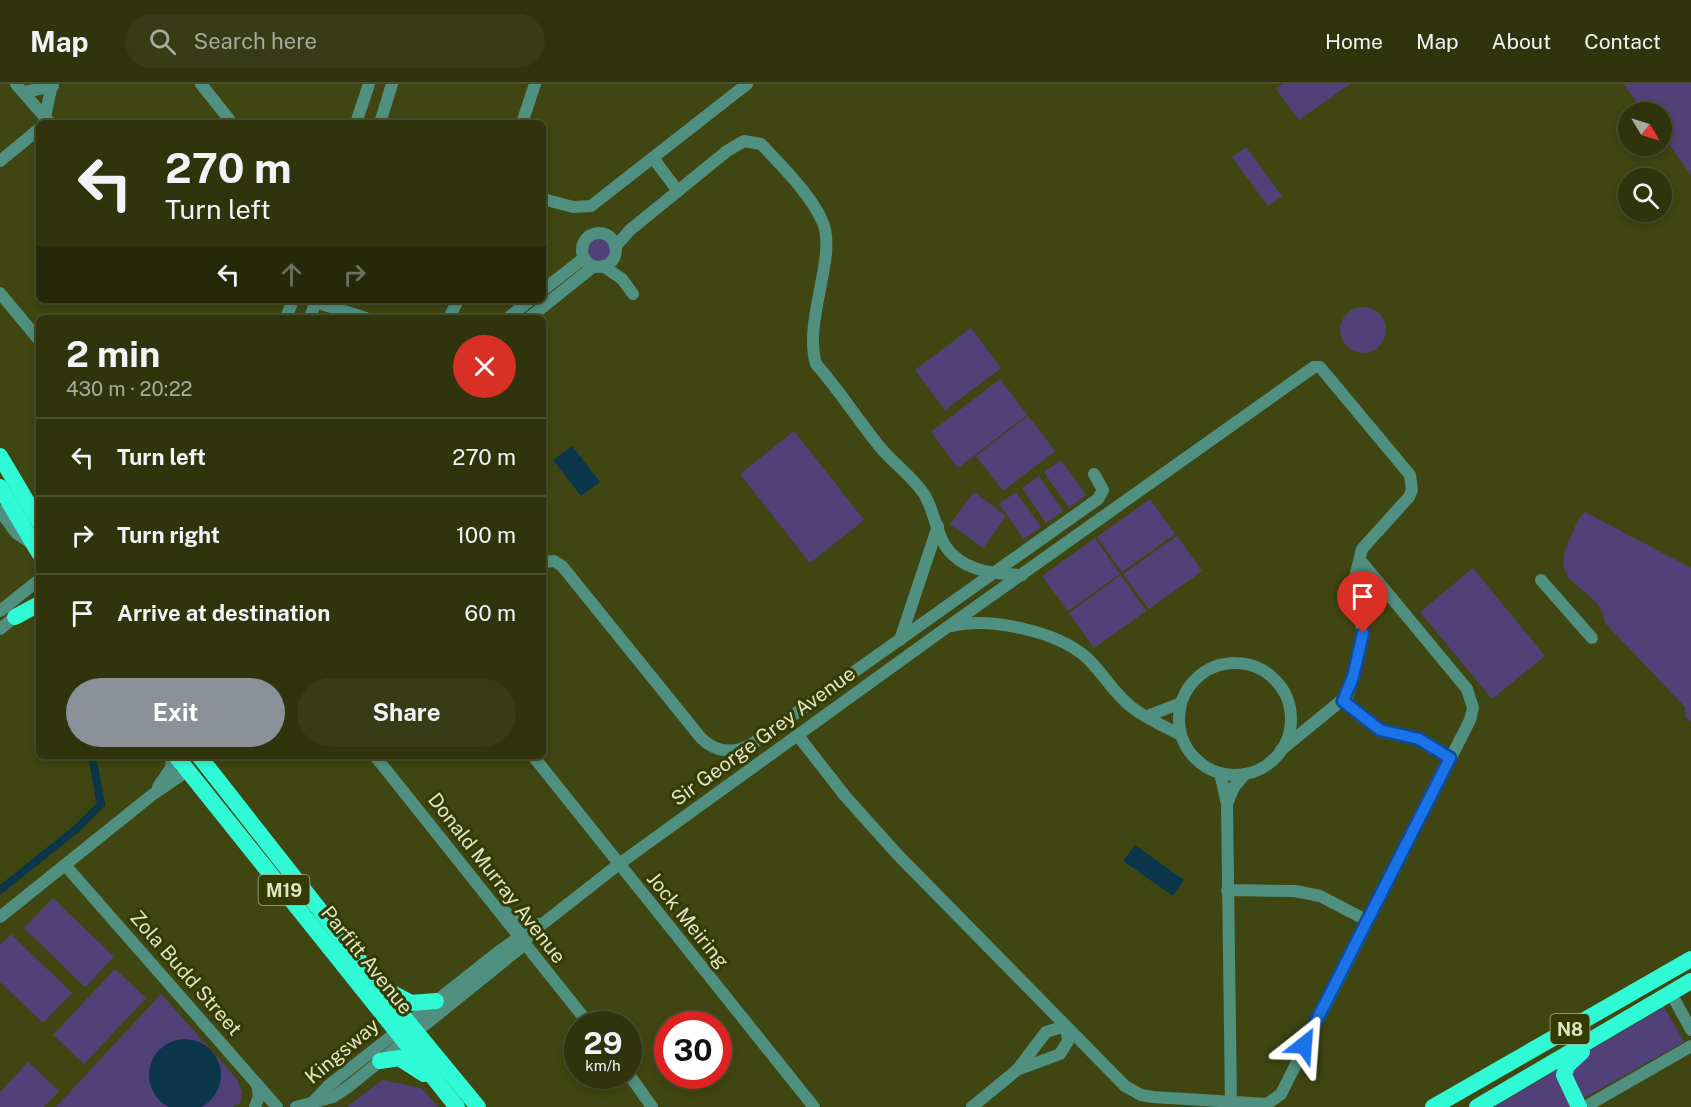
<!DOCTYPE html>
<meta charset="utf-8">
<style>
body{margin:0;font-family:"Public Sans",sans-serif;background:#373c16;color:#f1f3f6;height:100vh;display:flex;flex-direction:column;font-size:22px;white-space:nowrap}
*{box-sizing:border-box;margin:0}
p{font-size:20px;color:#a7aa9d}
.icon{flex:none;width:33px;height:33px;fill:none;stroke:currentColor;stroke-width:2;stroke-linecap:round;stroke-linejoin:round}
.map{position:relative;flex:1;overflow:hidden}
.details{position:absolute;left:36px;top:231px;width:510px;height:444px;display:flex;flex-direction:column;background:#2f340d;border-radius:9px;box-shadow:0 3px 9px #0003,0 0 0 2px #4a4f2e}
.details>*{flex:none}
.banner{position:absolute;left:36px;top:36px;width:510px;height:183px;border-radius:9px;box-shadow:0 3px 9px #0003,0 0 0 2px #4a4f2e;background:#2f340d;color:#f1f3f6;overflow:hidden}
.needle{width:39px;rotate:128deg}
.fabs{position:absolute;left:1618px;top:18px;display:grid;gap:12px}
.fabs a{display:grid;place-items:center;width:54px;height:54px;border-radius:50%;background:#2f340d;box-shadow:0 3px 9px #0003,0 0 0 2px #4a4f2e;font-size:30px}
.speed{position:absolute;left:564px;top:927px;display:flex;gap:12px;font-size:30px;font-weight:700;text-align:center}
.speed>*{display:grid;place-content:center;width:78px;height:78px;border-radius:50%;background:#2f340d;box-shadow:0 3px 9px #0003,0 0 0 2px #4a4f2e;line-height:1}
.speed small{font-size:15px;font-weight:400}
.speed .limit{border:9px solid #d22;background:#fff;color:#111}
.pin{position:absolute;display:grid;place-items:center;width:51px;height:51px;color:#fff;margin:-62px -26px;border-radius:50% 50% 50% 0;rotate:-45deg;box-shadow:0 0 6px #0007}
.pin .icon{rotate:45deg}
.me{position:absolute;width:66px;margin:-33px;rotate:28deg;stroke-linejoin:round;filter:drop-shadow(0 0 4px #0008)}
.turn{display:flex;align-items:center;gap:21px;height:126px;padding:0 30px;font-size:27px}
.turn .icon{width:78px;height:78px;stroke-width:2.5}
.turn b{display:block;font-size:42px;line-height:51px}
.lanes{display:flex;align-items:center;height:57px;padding:0 30px;background:#0003;justify-content:center;gap:30px;direction:ltr}
.lanes .off{opacity:.35}
.round{display:grid;place-items:center;flex:none;width:63px;height:63px;border-radius:32px;background:#373c16}
.summary{display:flex;align-items:center;justify-content:space-between;height:102px;padding:0 30px}
h1{font-size:36px;font-weight:700;line-height:45px}
.button{display:flex;gap:12px;margin-top:auto;padding:12px 30px}
.button a{flex:1;height:69px;border-radius:36px;background:#8c9099;color:#fff;font-size:24px;font-weight:700;line-height:69px;text-align:center}
.button a+a{background:#373c16;color:#f1f3f6}
ul{padding:0;list-style:none}
li{display:flex;align-items:center;gap:18px;height:78px;padding:0 30px;border-top:2px solid #4a4f2e}
li div{flex:1}
li b{display:block;font-size:22px}
li em{font-style:normal}
header{display:flex;align-items:center;gap:36px;box-sizing:border-box;height:84px;padding:0 30px;background:#2f340d;border-bottom:2px solid #4a4f2e}
header strong{font-size:28px}
nav{display:flex;gap:33px;margin-inline-start:auto;font-size:21px}
.search{width:420px;height:54px;background:#373c16;display:flex;align-items:center;gap:15px;box-sizing:border-box;padding:0 21px;border-radius:33px;color:#a7aa9d;font-size:22px}
.map>svg:first-child{display:block}
</style>
<header>
<strong>Map</strong>
<div class="search"><svg class="icon" aria-label="search" viewBox="0 0 24 24"><circle cx="10" cy="10" r="6"/><path d="M15 15l6 6"/></svg>Search here</div>
<nav><a>Home</a><a>Map</a><a>About</a><a>Contact</a></nav>
</header>
<div class="map">
<svg width="1691" height="1023" viewBox="0 0 1691 1023">
<rect width="100%" height="100%" fill="#3f4611"/>
<g fill="#524179">
<polygon points="1283,0 1350,0 1299,36 1276,5"/>
<polygon points="1623,0 1691,0 1691,91 1662,50 1662,28 1645,28"/>
<polygon points="1246,63 1282,112 1268,122 1232,73"/>
<circle cx="599" cy="166" r="13"/>
<circle cx="1363" cy="246" r="23"/>
<polygon points="971,244 1001,284 945,326 915,286"/>
<polygon points="1000,295 1027,331 958,384 931,348"/>
<polygon points="1028,332 1055,367 1003,407 976,372"/>
<polygon points="794,347 864,436 810,479 740,390"/>
<polygon points="1061,376 1086,411 1069,424 1044,388"/>
<polygon points="1039,392 1063,427 1046,439 1022,404"/>
<polygon points="974,408 1006,432 983,464 950,440"/>
<polygon points="1016,408 1041,443 1024,455 999,420"/>
<polygon points="1150,415 1175,450 1122,488 1097,453"/>
<path d="M1585 428 1691 484V638L1685 632V623L1605 539C1602 500 1543 506 1571 452 1575 444 1578 433 1585 428Z"/>
<polygon points="1177,452 1202,487 1149,525 1123,490"/>
<polygon points="1095,454 1120,490 1068,527 1042,492"/>
<polygon points="1473,484 1545,572 1492,615 1420,528"/>
<polygon points="1121,491 1146,527 1094,564 1069,529"/>
<polygon points="53,814 114,873 85,903 24,844"/>
<polygon points="11,850 72,909 43,939 0,898 0,861"/>
<polygon points="115,885 146,914 84,980 53,951"/>
<polygon points="161,910 237,995 242,1008 240,1019 232,1023 56,1023"/>
<polygon points="1664,923 1684,958 1568,1023 1494,1023"/>
<polygon points="28,978 59,1007 44,1023 0,1023 0,1008"/>
<polygon points="382,996 421,1004 438,1023 347,1023"/>
</g>
<g fill="#0b354a">
<polygon points="572,362 600,398 581,412 553,376"/>
<polygon points="1135,761 1184,796 1173,812 1123,777"/>
<circle cx="185" cy="991" r="36"/>
</g>
<g fill="none" stroke-linecap="round" stroke-linejoin="round">
<polyline stroke="#0b354a" stroke-width="8" points="0,806 75,746 101,720 92,672"/>
<g stroke="#4f9080" stroke-width="12">
<polyline points="16,0 50,39"/>
<polyline points="201,0 232,39"/>
<polyline points="24,8 53,2"/>
<polyline points="44,38 52,0"/>
<polyline points="356,39 369,0"/>
<polyline points="380,39 392,0"/>
<polyline points="522,39 535,0"/>
<polyline points="653,74 678,107"/>
<polyline points="0,77 39,45"/>
<polyline points="543,115 573,123 591,122 747,0"/>
<circle cx="599" cy="166" r="17"/>
<path d="M615 163 630 146 727 67 744 57 761 60C781 81 813 113 823 139 837 173 803 237 816 280 839 306 858 336 880 363 894 380 912 392 924 410 936 429 936 456 953 471 970 488 999 490 1022 491"/>
<polyline points="603,182 622,195 633,210"/>
<polyline points="543,206 584,174"/>
<polyline points="0,209 39,256"/>
<polyline points="315,218 366,234"/>
<polyline points="286,234 293,216"/>
<polyline points="310,234 316,216"/>
<polyline points="449,234 458,216"/>
<polyline points="508,234 530,216"/>
<polyline points="529,234 594,182"/>
<polyline points="0,427 16,449 31,459"/>
<path d="M543 478 554 477 562 482 701 654C717 670 736 670 755 658L1098 415 1103 406 1094 390"/>
<polyline points="1541,496 1592,554"/>
<polyline points="0,527 39,496"/>
<path d="M952 542C990 533 1057 547 1087 574 1102 588 1113 608 1129 621 1144 634 1164 642 1181 651"/>
<polyline points="0,545 22,527"/>
<polyline points="900,556 938,442"/>
<circle cx="1235" cy="635" r="56"/>
<polyline points="1343,617 1380,646 1419,655 1450,674"/>
<polyline points="1147,632 1181,619"/>
<polyline points="799,653 845,712 897,770 1125,1002 1141,1011 1153,1013 1267,1020 1281,1010 1470,636 1473,624 1467,605 1361,477"/>
<polyline points="375,672 589,940"/>
<polyline points="533,672 814,1023"/>
<polyline points="1220,689 1227,720 1231,1020"/>
<polyline points="158,703 171,684 172,672"/>
<polyline points="1227,720 1234,703 1245,690"/>
<polyline points="65,781 277,1023"/>
<polyline points="1227,806 1295,807 1320,812 1368,837"/>
<polyline points="501,825 524,841 541,840"/>
<polyline points="0,833 152,711 187,687"/>
<polyline points="1671,909 1691,946"/>
<polyline points="1017,986 1060,970 1068,957 1066,943"/>
<polyline points="628,989 652,1023"/>
<polyline points="313,1018 328,1002 497,869 518,854 531,849 619,780 946,544 1314,283 1320,283 1410,391 1412,406 1409,413 1362,465 1353,501 1363,549 1348,611 1281,666"/>
<polyline points="255,1023 259,1012 257,1000"/>
<polyline points="296,1023 333,1013 348,1003 524,861 527,855"/>
<polyline points="972,1023 1017,986 1046,948 1066,942"/>
<polyline points="1585,1023 1691,962"/>
</g>
<g stroke="#2ffad5" stroke-width="16">
<polyline points="0,372 39,438"/>
<polyline points="0,403 39,469"/>
<polyline points="15,533 39,520"/>
<polyline points="176,672 457,1023"/>
<polyline points="199,672 403,932 478,1023"/>
<polyline points="387,906 411,919 436,917"/>
<polyline points="380,977 399,974 424,990"/>
<polyline points="1433,1023 1691,875"/>
<polyline points="1477,1023 1691,897"/>
<polyline points="1579,1023 1564,991 1567,982 1582,968"/>
</g>
</g>
<g fill="none" stroke-linecap="round" stroke-linejoin="round">
<defs>
<polyline id="route" points="1304,961 1450,674 1419,655 1380,646 1343,617 1353,593 1363,549"/>
</defs>
<use href="#route" stroke="#114b97" stroke-width="15"/>
<use href="#route" stroke="#1a73e8" stroke-width="10"/>
</g>
<g text-anchor="middle" dominant-baseline="central" stroke-width="6" stroke-linejoin="round" paint-order="stroke">
<g fill="#353b04" stroke="#acb28a" stroke-width="1.5">
<rect x="258.5" y="791" width="51" height="30" rx="4.5"/>
<rect x="1550.5" y="930" width="39" height="30" rx="4.5"/>
</g>
<g font-size="18" font-weight="bold" fill="#dfe5c3">
<text x="284" y="806">M19</text>
<text x="1570" y="945">N8</text>
</g>
<g font-size="20" fill="#dfe5c3" stroke="#353b04">
<text transform="translate(763 652) rotate(-36)">Sir George Grey Avenue</text>
<text transform="translate(497 794) rotate(52)">Donald Murray Avenue</text>
<text transform="translate(688 836) rotate(51)">Jock Meiring</text>
<text transform="translate(367 876) rotate(51)">Parfitt Avenue</text>
<text transform="translate(186 889) rotate(49)">Zola Budd Street</text>
<text transform="translate(342 967) rotate(-40)">Kingsway</text>
</g>
</g>
</svg>
<div class="fabs">
<a><svg class="needle" viewBox="-14 -14 28 28"><path d="M0-13l5 13h-10z" fill="#e53935"/><path d="M0 13l5-13h-10z" fill="#a7aa9d"/></svg></a>
<a><svg class="icon" aria-label="search" viewBox="0 0 24 24"><circle cx="10" cy="10" r="6"/><path d="M15 15l6 6"/></svg></a>
</div>
<div class="speed"><div>29<small>km/h</small></div><div class="limit">30</div></div>
<div class="pin" style="left:1363px;top:549px;background:#d93025"><svg class="icon" aria-label="arrive" viewBox="0 0 24 24"><path d="M6 21V4h12l-3 4 3 4H6"/></svg></div>
<svg class="me" style="left:1304px;top:961px" viewBox="-20 -20 40 40"><path d="M0-17L14 15 0 8-14 15z" fill="#1a73e8" stroke="#fff" stroke-width="4"/></svg>
<div class="banner">
<div class="turn"><svg class="icon" aria-label="left" viewBox="0 0 24 24"><path d="M17 20v-9H6M10 6l-5 5 5 5"/></svg><div><b>270 m</b>Turn left</div></div>
<div class="lanes"><svg class="icon" aria-label="left" viewBox="0 0 24 24"><path d="M17 20v-9H6M10 6l-5 5 5 5"/></svg><svg class="icon off" aria-label="ahead" viewBox="0 0 24 24"><path d="M12 20V5M6 11l6-6 6 6"/></svg><svg class="icon off" aria-label="right" viewBox="0 0 24 24"><path d="M7 20v-9h11M14 6l5 5-5 5"/></svg></div>
</div>
<section class="details">
<div class="summary"><div><h1>2 min</h1><p>430 m · 20:22</p></div><a class="round" style="background:#d93025;color:#fff"><svg class="icon" aria-label="close" viewBox="0 0 24 24"><path d="M6 6l12 12M18 6L6 18"/></svg></a></div>
<ul>
<li><svg class="icon" aria-label="left" viewBox="0 0 24 24"><path d="M17 20v-9H6M10 6l-5 5 5 5"/></svg><div><b>Turn left</b></div><em>270 m</em></li>
<li><svg class="icon" aria-label="right" viewBox="0 0 24 24"><path d="M7 20v-9h11M14 6l5 5-5 5"/></svg><div><b>Turn right</b></div><em>100 m</em></li>
<li><svg class="icon" aria-label="arrive" viewBox="0 0 24 24"><path d="M6 21V4h12l-3 4 3 4H6"/></svg><div><b>Arrive at destination</b></div><em>60 m</em></li>
</ul>
<div class="button"><a>Exit</a><a>Share</a></div>
</section>
</div>
